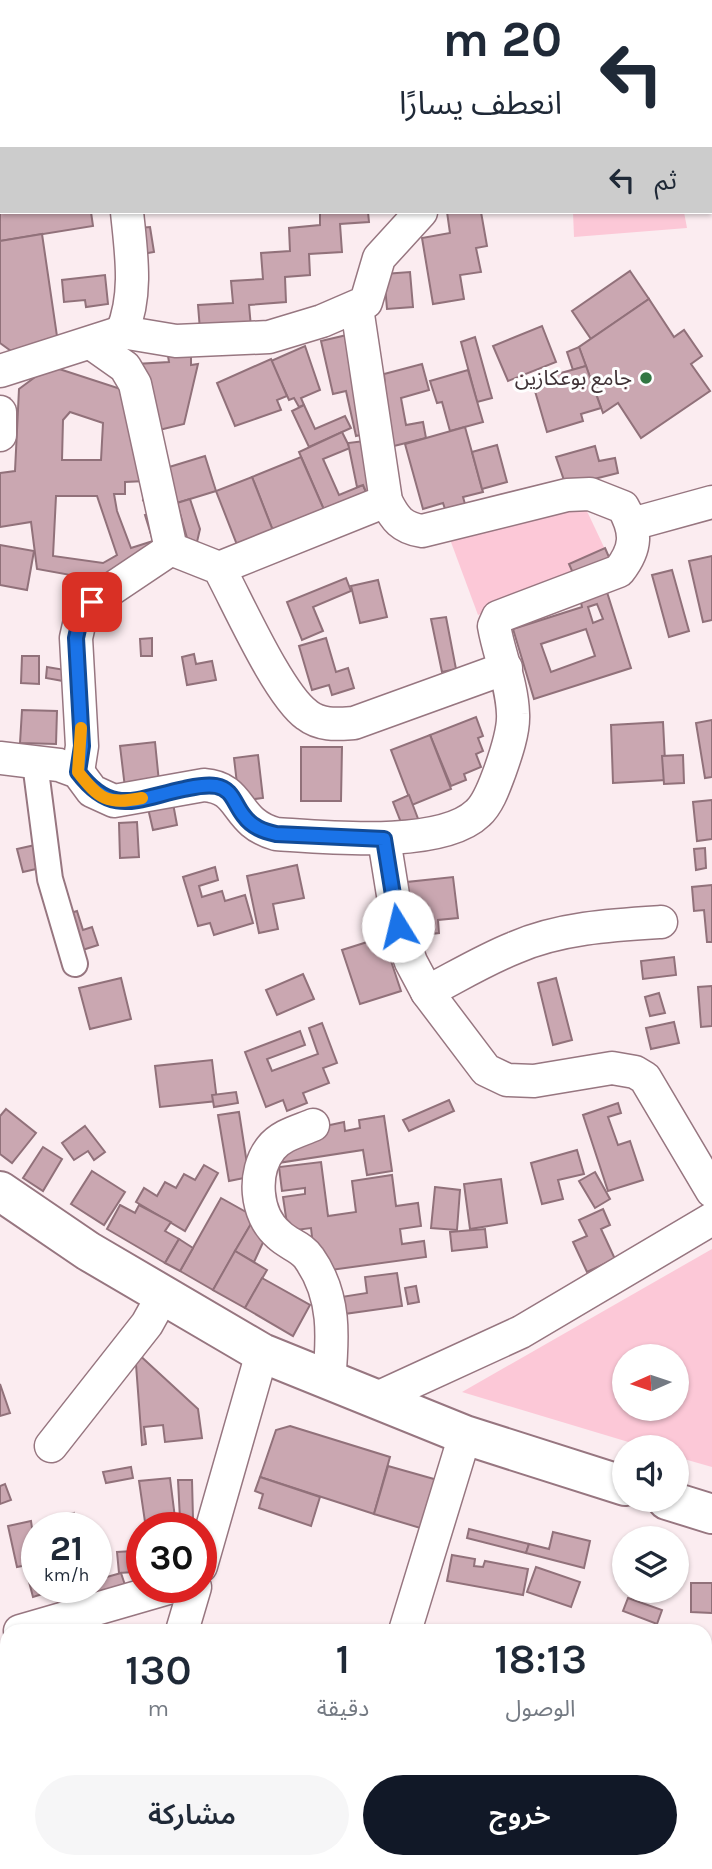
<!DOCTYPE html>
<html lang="ar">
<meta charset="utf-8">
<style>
body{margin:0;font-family:Karla,"Noto Sans Arabic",sans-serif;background:#f6f6f7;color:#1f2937;direction:rtl;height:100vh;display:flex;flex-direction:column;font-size:26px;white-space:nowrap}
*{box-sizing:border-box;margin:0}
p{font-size:23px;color:#747a83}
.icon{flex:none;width:38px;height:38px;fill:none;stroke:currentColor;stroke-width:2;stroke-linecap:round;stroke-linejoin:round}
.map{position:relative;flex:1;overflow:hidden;direction:ltr}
.side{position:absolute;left:0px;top:1624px;width:712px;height:245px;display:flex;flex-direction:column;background:#fff;border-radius:21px 21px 0 0;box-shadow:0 2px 5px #0004;direction:rtl}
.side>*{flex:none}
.banner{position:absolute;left:0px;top:0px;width:712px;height:214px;box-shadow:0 2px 5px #0004;direction:rtl;background:#fff;color:#1f2937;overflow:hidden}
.needle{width:46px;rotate:267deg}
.tools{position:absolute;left:612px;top:1344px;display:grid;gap:14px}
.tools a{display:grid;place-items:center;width:77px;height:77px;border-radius:50%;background:#fff;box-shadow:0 2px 5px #0004;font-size:35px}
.speed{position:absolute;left:21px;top:1512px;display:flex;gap:14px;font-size:35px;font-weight:700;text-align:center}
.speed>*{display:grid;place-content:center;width:91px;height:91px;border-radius:50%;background:#fff;box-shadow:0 2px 5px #0004;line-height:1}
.speed small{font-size:18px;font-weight:400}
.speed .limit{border:10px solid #d22;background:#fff;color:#111}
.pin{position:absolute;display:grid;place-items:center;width:60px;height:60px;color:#fff;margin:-30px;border-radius:14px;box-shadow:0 4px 10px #0006}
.me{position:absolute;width:77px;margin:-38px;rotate:351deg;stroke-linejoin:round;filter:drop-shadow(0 0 5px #0008)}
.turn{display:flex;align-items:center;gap:24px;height:147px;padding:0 35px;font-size:32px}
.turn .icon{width:91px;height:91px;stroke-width:2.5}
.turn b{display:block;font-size:49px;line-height:60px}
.then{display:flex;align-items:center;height:66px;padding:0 35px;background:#0003;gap:14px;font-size:26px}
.eta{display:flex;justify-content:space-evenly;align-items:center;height:119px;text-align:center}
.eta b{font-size:42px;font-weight:600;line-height:49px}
.button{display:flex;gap:14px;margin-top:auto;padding:14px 35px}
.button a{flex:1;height:80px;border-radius:42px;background:#111827;color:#fff;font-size:28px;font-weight:600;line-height:80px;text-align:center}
.button a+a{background:#f6f6f7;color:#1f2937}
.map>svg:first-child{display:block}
</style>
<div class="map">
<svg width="712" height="1869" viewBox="0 0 712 1869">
<rect width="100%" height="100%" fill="#fbecf0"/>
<g fill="#fcc8d7" fill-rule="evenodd">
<polygon points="573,212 684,212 687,228 574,237"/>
<polygon points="585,507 612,564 478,615 448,534"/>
<path d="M712 1249V1467L677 1457V1447H645L462 1392ZM625 1356H677V1409H625Z"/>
</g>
<g fill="#caa7b1" stroke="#91717a" stroke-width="2" fill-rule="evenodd">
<polygon points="545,0 650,0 651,2 545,2"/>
<polygon points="0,143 2,212 91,212 93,226 0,241"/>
<polygon points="320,212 368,212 369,222 340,224 342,252 309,254 310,275 285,277 286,302 249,305 251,327 200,330 198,305 233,303 231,281 263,279 261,253 290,251 289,228 320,225"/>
<polygon points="447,212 481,212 487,246 476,248 481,272 460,275 464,299 433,304 422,238 450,233"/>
<polygon points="150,227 154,252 142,254 138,228"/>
<polygon points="42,234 58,343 11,351 0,343 0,241"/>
<polygon points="630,271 649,299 591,339 572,311"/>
<polygon points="410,272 413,307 387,309 384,274"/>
<polygon points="105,275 108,304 86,307 85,300 64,302 62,280"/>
<polygon points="649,299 674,337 684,330 702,356 691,364 710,391 641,438 618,403 603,413 579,347"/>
<polygon points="542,326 556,362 508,381 493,346"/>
<polygon points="351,334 373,432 356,436 346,391 333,394 321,341"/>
<polygon points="475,337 492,398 477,402 461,342"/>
<polygon points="305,346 320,390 301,398 304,405 299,407 294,398 289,400 271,361"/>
<polygon points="579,347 586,366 573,370 567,352"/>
<polygon points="191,355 191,365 198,364 184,424 155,431 136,364 169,362 168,356"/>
<polygon points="271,359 287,396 277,400 281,410 235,426 217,383"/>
<polygon points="422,364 429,390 401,398 406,425 423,422 426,438 390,447 384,374"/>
<path d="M50 366 133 393 170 548 109 582 37 569 31 522 0 527V473L15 471 19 389ZM70 412 103 423 101 460H62L63 420ZM146 481 148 494 143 500 151 514 145 515 153 541 131 548 117 511 114 494H125V482ZM56 496H97L117 555 103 563 53 556Z"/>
<polygon points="586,366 601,408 581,414 583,421 547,432 532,381"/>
<polygon points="468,370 483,422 450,431 442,402 437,403 430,381"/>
<polygon points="304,405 315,429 345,416 351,428 309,447 292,411"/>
<polygon points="465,427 483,492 463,497 465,504 445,509 443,503 423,509 405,444"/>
<polygon points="342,432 350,448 323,459 339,495 363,485 370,501 328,519 299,452"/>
<polygon points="373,440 370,501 363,485 357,487 348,443"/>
<polygon points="497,445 507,482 482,489 472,452"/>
<polygon points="595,446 599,461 615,458 618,473 566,486 556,457"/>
<polygon points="205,456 216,491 177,503 166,468"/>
<polygon points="301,457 328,519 277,541 252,477"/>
<polygon points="252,477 277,541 241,555 216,491"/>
<polygon points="190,499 200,529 197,542 187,538 177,503"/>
<polygon points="0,545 34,551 27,590 0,585"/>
<polygon points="605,548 612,564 576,580 569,564"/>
<polygon points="712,556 712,620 703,622 689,561"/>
<polygon points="672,570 689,631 669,637 652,575"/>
<polygon points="346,578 351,591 313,607 323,631 302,640 287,602"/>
<polygon points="378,580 387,617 360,623 351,586"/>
<path d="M606 589 631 668 534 699 513 629 582 607 580 598ZM597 604 603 619 593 623 588 607ZM586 629 595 656 551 672 541 644Z"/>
<polygon points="446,617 456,669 442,672 431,619"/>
<polygon points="152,638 152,656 141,656 140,639"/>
<polygon points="326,638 336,672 348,668 354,688 332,695 329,685 312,690 299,646"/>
<polygon points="194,654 196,664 212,661 216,680 187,685 182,657"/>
<polygon points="22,656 39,656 39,684 21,683"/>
<polygon points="47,667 65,670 63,681 46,678"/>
<polygon points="22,710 57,711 56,744 20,743"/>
<polygon points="476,717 483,736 478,738 483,751 476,754 481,767 464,774 466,780 451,786 430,735"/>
<polygon points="712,720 712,777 705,778 696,723"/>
<polygon points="663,722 666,780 613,783 611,725"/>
<polygon points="430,735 451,789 412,805 391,750"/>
<polygon points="155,742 160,792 126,796 120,746"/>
<polygon points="301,747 342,747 341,801 301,801"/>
<polygon points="258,755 263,798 239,801 234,758"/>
<polygon points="683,755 684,783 664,784 662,756"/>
<polygon points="409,795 420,824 404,830 393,802"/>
<polygon points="172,798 177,825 153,830 147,804"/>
<polygon points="712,800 712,839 697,841 693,802"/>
<polygon points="137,822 139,857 120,858 119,823"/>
<polygon points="44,843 49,866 23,872 17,849"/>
<polygon points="705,848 706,868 696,870 694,849"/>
<polygon points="297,865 304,898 273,904 278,929 259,933 247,876"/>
<polygon points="215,867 218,880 199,886 202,897 222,891 225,901 245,895 253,923 214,935 210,923 198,926 183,877"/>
<polygon points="453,877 458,918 438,920 439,933 414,936 407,882"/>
<polygon points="712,885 712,942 707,942 704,910 694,911 692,887"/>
<polygon points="77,911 83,930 92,927 98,945 67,955 54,918"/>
<polygon points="383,937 401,991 360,1004 342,950"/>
<polygon points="674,957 676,975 643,979 641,961"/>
<polygon points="303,974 314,999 277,1015 266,990"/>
<polygon points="121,978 131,1019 90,1029 79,988"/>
<polygon points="556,978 572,1040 553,1045 538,983"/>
<polygon points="712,986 712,1026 701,1027 698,987"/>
<polygon points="659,993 665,1013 650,1016 645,997"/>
<polygon points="674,1022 679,1043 651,1049 646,1028"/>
<polygon points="322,1023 337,1063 323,1068 329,1083 303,1093 307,1103 287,1111 283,1100 266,1107 245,1052 300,1031 305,1045 267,1059 272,1071 318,1054 309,1028"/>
<polygon points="212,1060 217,1101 160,1107 155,1066"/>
<polygon points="236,1092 238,1103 214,1107 212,1095"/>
<polygon points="449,1100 454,1111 409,1131 403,1120"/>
<polygon points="618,1103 621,1113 608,1117 618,1145 630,1141 643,1180 608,1191 583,1115"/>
<polygon points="6,1109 36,1133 12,1163 0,1154 0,1116"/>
<polygon points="239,1112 249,1177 229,1181 218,1115"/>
<polygon points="384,1116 392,1171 367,1175 363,1150 278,1163 274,1137 344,1122 345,1131 360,1128 359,1120"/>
<polygon points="85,1126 105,1152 94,1160 88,1151 74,1160 62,1143"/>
<polygon points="43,1147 62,1159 43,1191 23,1178"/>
<polygon points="577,1150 584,1174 558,1180 563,1199 542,1204 531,1163"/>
<polygon points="321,1162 328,1216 356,1212 352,1181 392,1175 396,1206 418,1203 421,1226 400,1229 402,1244 424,1241 426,1257 316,1272 311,1228 288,1231 283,1197 305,1194 305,1188 282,1191 279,1167"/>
<polygon points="204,1165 218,1173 185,1231 136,1202 144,1188 157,1196 165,1182 176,1188 184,1174 195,1180"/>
<polygon points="92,1171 125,1192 104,1225 71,1204"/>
<polygon points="595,1172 610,1199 595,1208 579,1181"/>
<polygon points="501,1179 507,1223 470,1229 464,1184"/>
<polygon points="435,1187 460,1190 457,1230 431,1228"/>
<polygon points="221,1198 255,1217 213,1290 180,1271"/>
<polygon points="120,1205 135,1213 139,1205 171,1222 165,1231 179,1239 165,1263 107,1229"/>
<polygon points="603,1209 610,1225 601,1229 615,1259 587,1272 573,1242 587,1236 579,1220"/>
<polygon points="255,1217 266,1236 254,1262 235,1251"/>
<polygon points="485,1229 487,1247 452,1251 450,1232"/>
<polygon points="179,1239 193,1248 180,1271 165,1263"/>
<polygon points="235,1251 267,1270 245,1308 213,1290"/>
<polygon points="397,1273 402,1306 337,1315 335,1298 367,1293 365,1277"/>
<polygon points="262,1278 310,1305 293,1336 245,1308"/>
<polygon points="416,1286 419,1302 408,1304 405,1288"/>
<polygon points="135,1351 198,1409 202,1438 165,1442 163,1425 144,1427 146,1444 142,1445"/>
<polygon points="0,1384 10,1413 0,1416"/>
<polygon points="290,1426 390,1457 374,1514 260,1477 276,1430"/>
<polygon points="388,1466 441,1481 427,1530 374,1514"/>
<polygon points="131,1467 133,1478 106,1483 103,1472"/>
<polygon points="260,1477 320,1497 311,1526 259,1508 263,1494 255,1491"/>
<polygon points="170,1478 175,1518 145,1522 139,1481"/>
<polygon points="178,1480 192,1480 193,1519 180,1519"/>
<polygon points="5,1484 11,1500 0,1504 0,1486"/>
<polygon points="74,1513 77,1528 60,1528 58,1516"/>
<polygon points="31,1521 37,1563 17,1567 8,1526"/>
<polygon points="469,1529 529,1544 526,1553 467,1538"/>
<polygon points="553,1532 590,1541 584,1568 526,1553 529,1544 549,1549"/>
<polygon points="133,1551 134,1572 119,1573 117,1552"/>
<polygon points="452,1555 475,1559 474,1566 483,1567 485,1561 528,1569 523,1595 447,1581"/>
<polygon points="536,1567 580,1582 571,1607 527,1592"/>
<polygon points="121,1573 125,1585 66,1602 63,1590 96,1587 96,1580"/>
<polygon points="37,1575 37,1587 54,1587 55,1590 33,1597 28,1578"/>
<polygon points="691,1583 712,1583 712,1613 691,1612"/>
<polygon points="628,1598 662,1610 657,1624 623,1611"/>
<polygon points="7,1783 7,1803 0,1804 0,1784"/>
<polygon points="0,1851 7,1852 7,1862 22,1862 22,1869 0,1869"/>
<polygon points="33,1862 79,1864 79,1869 33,1869"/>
<polygon points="457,1862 501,1862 499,1869 454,1869"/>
<polygon points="515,1862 578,1862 579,1869 515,1869"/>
</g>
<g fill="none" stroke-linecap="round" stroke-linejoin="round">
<defs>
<polyline id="pedestrian" points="35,763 50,879 75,964"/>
<g id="minor">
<polyline points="396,0 397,2"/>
<polyline points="710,172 712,189"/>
<path d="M122 332C138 294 131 252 127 212"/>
<path d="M91 343 125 367 135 384 171 549 219 568C238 603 278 694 307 715 321 726 338 724 354 723L506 668"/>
<polyline points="0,371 122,332 176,341 269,337 322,321 366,302 379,258 421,212"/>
<polyline points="0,412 0,435"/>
<polyline points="632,524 712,502"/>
<polyline points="219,568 386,501"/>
<path d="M0 758 59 765 78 772 92 791 114 801 204 785C244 788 233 822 276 834 325 837 441 849 478 813 489 803 495 784 500 771 506 754 514 731 513 714 512 683 499 655 494 626L498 617 619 571C637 548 637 532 623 507L590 494 567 495 422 531C402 528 395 519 386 501L357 308"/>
<polyline points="78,772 82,746 76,638 81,616 92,602 171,549"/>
<polyline points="384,839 398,926 411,962 427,992 486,1070 507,1080 534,1081 612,1068 635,1072 645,1078 712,1191"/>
<path d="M427 992C456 977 484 960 514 948 559 928 612 925 661 922"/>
<path d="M313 1125C299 1131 281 1135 271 1148 252 1172 255 1215 279 1235 288 1244 302 1247 309 1258 336 1296 333 1338 329 1381"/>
<polyline points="375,1399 521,1332 712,1219"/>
<polyline points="51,1446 147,1324 162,1297"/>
<polyline points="201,1566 262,1353"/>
<polyline points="20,1631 172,1587"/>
<polyline points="182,1631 195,1587"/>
<polyline points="405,1631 465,1435"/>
<polyline points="119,1869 121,1862"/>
</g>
<g id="tertiary">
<polyline points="0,1191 88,1251 262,1353 465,1435 625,1486"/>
<polyline points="667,1500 712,1514"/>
</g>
<g id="secondary">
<polyline points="0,74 2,74"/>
<polyline points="710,132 712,132"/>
</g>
</defs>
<use href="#pedestrian" stroke="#977680" stroke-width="28"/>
<use href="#minor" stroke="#977680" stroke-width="35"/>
<use href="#tertiary" stroke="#977680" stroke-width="42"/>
<use href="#secondary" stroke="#977680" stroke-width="42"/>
<use href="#pedestrian" stroke="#fff" stroke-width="24"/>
<use href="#minor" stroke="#fff" stroke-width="32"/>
<use href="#tertiary" stroke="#fff" stroke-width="38"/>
<use href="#secondary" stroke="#fff" stroke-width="38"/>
</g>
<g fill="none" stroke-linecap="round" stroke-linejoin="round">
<defs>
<path id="route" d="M92 602 81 616 76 638 82 746 78 772C112 817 136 799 184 789 194 787 205 784 216 786 233 789 234 804 244 816 252 827 263 831 276 834L384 839 398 926"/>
</defs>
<use href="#route" stroke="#114b97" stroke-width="18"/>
<use href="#route" stroke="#1a73e8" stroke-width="12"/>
<path stroke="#f59e0b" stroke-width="12" d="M81 728 78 772C99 799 107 805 142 798"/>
</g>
<circle fill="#317642" stroke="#fefefe" stroke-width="2.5" cx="646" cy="378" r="7"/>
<g text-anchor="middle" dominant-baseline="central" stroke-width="6" stroke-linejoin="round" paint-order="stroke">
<g font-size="21" fill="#403236" stroke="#fefefe" text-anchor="end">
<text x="632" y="378">جامع بوعكازين</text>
</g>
</g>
</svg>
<div class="tools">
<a><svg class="needle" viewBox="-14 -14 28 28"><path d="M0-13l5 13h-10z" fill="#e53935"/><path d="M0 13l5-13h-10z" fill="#747a83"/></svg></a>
<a><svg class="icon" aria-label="sound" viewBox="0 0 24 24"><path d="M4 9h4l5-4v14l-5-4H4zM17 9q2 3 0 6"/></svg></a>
<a><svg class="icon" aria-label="layers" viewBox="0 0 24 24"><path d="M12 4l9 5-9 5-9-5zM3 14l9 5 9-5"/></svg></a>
</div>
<div class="speed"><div>21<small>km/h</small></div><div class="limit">30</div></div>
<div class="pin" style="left:92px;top:602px;background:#d93025"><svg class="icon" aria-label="arrive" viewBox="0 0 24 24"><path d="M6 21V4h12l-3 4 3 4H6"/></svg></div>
<svg class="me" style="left:398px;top:926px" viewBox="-20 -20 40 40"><circle r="19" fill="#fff"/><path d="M0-13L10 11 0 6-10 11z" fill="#1a73e8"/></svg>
<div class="banner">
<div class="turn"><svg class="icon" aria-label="left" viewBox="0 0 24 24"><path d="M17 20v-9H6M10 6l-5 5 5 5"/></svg><div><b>20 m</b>انعطف يسارًا</div></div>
<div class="then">ثم<svg class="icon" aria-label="left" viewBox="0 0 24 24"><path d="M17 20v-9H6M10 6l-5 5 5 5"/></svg></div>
</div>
<section class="side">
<div class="eta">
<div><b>18:13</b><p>الوصول</p></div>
<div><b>1</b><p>دقيقة</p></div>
<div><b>130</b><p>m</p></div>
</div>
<div class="button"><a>خروج</a><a>مشاركة</a></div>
</section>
</div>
